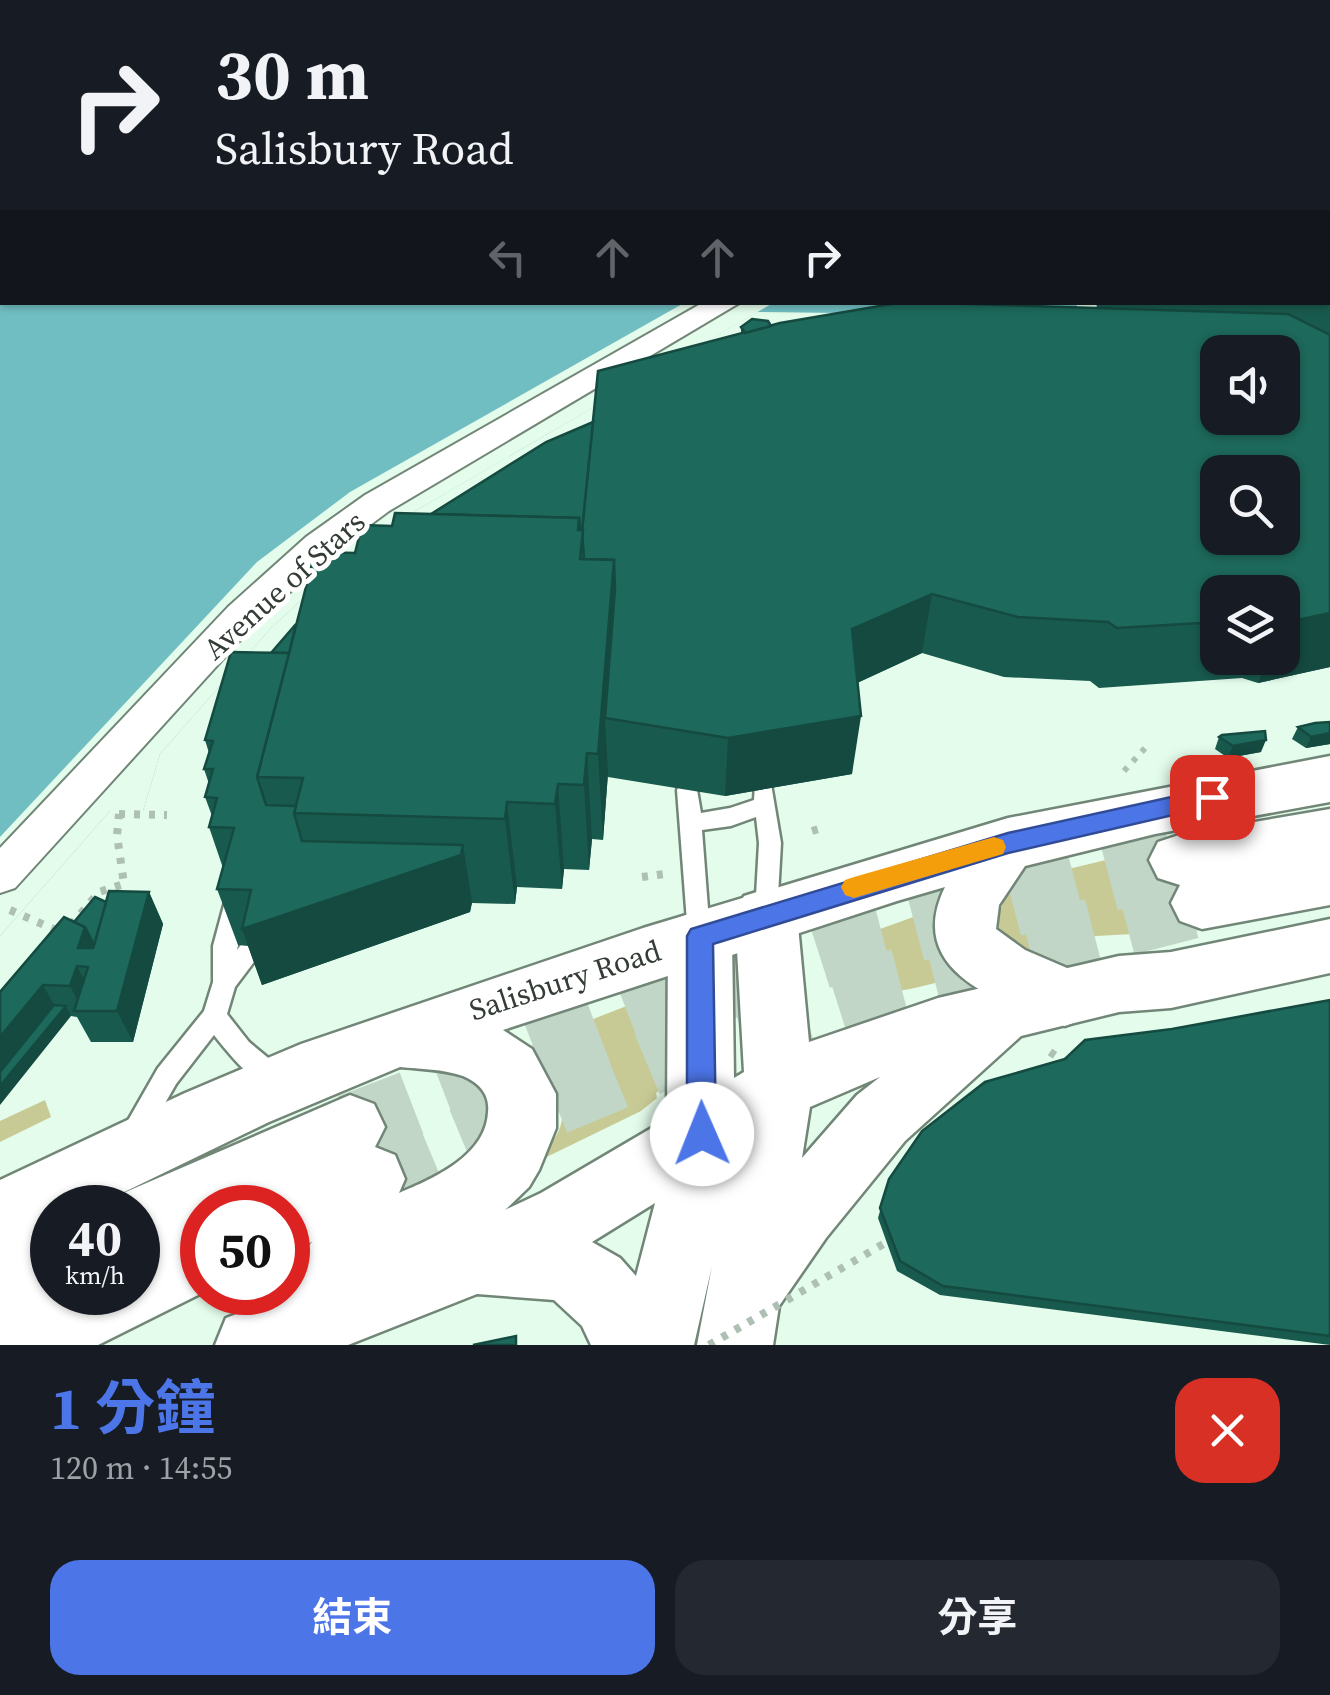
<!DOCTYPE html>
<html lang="zh-TW">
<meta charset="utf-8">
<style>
body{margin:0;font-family:"Source Serif 4","Noto Sans TC",serif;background:#242831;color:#f1f3f6;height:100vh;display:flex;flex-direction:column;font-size:38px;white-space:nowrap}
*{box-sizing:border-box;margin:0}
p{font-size:32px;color:#9ea1a6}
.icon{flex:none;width:55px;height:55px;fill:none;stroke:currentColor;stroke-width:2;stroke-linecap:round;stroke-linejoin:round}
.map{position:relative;height:1345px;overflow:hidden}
.sheet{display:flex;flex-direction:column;background:#171b24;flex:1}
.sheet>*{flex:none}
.guide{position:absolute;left:0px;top:0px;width:1330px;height:305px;box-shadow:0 2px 8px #0004;background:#171b24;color:#f1f3f6;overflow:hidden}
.fabs{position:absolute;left:1200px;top:335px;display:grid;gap:20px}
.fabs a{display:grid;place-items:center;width:100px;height:100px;border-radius:20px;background:#171b24;box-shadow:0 2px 8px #0004;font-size:50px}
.speed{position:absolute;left:30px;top:1185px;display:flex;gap:20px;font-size:50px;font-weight:700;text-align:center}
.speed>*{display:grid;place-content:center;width:130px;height:130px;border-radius:50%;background:#171b24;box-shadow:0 2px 8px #0004;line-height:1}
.speed small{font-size:25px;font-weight:400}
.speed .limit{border:15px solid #d22;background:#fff;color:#111}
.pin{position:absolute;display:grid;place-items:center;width:85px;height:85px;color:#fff;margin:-42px;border-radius:20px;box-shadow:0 5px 15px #0006}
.me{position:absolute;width:110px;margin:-55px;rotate:359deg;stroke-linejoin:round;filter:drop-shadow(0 0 8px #0008)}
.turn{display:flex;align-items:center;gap:35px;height:210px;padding:0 50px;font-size:45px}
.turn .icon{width:130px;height:130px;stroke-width:2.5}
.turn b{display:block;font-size:70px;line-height:85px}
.lanes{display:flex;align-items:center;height:95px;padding:0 50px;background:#0003;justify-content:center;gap:50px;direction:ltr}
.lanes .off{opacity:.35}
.round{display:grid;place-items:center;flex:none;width:105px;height:105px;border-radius:30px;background:#242831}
.overview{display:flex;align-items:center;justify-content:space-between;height:170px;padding:0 50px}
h1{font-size:60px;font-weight:700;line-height:75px;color:#4c75e8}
.button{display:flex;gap:20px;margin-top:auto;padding:20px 50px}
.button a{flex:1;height:115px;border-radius:30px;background:#4c75e8;color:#fff;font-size:40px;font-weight:700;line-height:115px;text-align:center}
.button a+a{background:#242831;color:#f1f3f6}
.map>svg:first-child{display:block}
</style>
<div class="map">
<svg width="1330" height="1345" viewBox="0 0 1330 1345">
<rect width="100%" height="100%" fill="#e4fceb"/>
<g fill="#c7ca94">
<polygon points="1160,847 1206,930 1096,936 1023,953 994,928 1005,897 1031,878"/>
<path d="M919 915 922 943 938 970 935 983C904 991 858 1002 831 981L827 948Z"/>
<path d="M642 1000 646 1002 660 1090 656 1093 657 1098 641 1111 522 1169C530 1156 543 1152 552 1142 576 1112 556 1067 532 1046L534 1042Z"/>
<polygon points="45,1100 51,1117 0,1142 0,1121"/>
</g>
<polygon fill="#71bec2" points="0,0 1330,0 1330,202 1328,2 2,2 2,302 1076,302 1079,316 757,312 405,517 345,560 271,628 160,754 143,811 110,811 0,936"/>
<polygon fill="#e4fceb" points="684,303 773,303 405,517 345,560 271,628 160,754 143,811 110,811 0,936 0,837 257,562 350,492"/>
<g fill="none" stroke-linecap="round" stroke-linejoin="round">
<g stroke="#195b5e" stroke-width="2.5" stroke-dasharray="9 8" stroke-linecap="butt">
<polyline points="59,2 64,0"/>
<polyline points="391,2 397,0"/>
<polyline points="0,269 2,265"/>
</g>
<g stroke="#c1d6c7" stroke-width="66" stroke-dasharray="66 34" stroke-linecap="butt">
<polyline points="350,1127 658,1008 858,944 1179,860"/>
<polyline points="370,1179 682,1049 877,987 1202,903"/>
</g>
<defs>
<g id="lane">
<polygon points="688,782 696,784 701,813 730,808 754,800 755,784 771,784 781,843 777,913 774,920 766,923 758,920 755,913 759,843 756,817 731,826 702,830 710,935 707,942 699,945 691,942 688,935 677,790 680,784"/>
<path d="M237 889 245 891 248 898 237 950C245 940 249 934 262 939L266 946 235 987 227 1014 249 1042 284 1071 287 1079 284 1087 275 1090C250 1081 230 1055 214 1035L176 1084 144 1140 135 1144 126 1140 122 1132 126 1124 158 1068 204 1011 213 982V946L226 898 229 891Z"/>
</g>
<polygon id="street" points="704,302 741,302 389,511 330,555 254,625 15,888 0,893 0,848 228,607 306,537 365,495"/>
<path id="secondary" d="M766 889 788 896 797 915 809 1042 938 998 1119 956 1171 952 1330 919V973L1171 1008 1119 1012 1021 1036 905 1141 826 1238 779 1306 773 1345H697L712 1266 694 1345H591L582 1326 554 1300 477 1294 348 1345H215L226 1318 492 1216 541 1193 667 1119 668 937 678 918 700 910 722 918 732 937 734 1078 744 1072 735 915 744 896ZM880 1077 857 1095 802 1158 810 1107ZM655 1203 636 1276 620 1258 592 1242Z"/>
<g id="primary">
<path d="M1330 756V802L1155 834 1025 866 999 905 996 929 1025 950 1088 977 1098 997 1088 1017 1065 1026C1002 1003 903 973 945 887L897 901 503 1030 532 1049 556 1094V1128L539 1170 529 1187 501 1214 465 1235 388 1270 319 1345H245L240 1334 251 1307 265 1292H288V1268L312 1242 288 1252V1208H256L258 1203 249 1208H202L204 1292 98 1345H0V1251L3 1249 0 1251V1180L185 1093 301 1044 643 928 1008 818ZM400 1067C420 1069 443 1069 463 1076 479 1083 490 1094 488 1112 486 1155 435 1178 399 1193L405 1179 395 1155 375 1147 385 1127 374 1104 350 1095 114 1197 269 1122ZM113 1197 108 1208H138V1292H52V1228L49 1229 52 1227V1208H92Z"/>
<polygon points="1330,809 1330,905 1202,929 1180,921 1171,903 1180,885 1158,878 1149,860 1158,842 1179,835"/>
</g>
</defs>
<use href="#lane" stroke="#718677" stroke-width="5"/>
<use href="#street" stroke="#718677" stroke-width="4"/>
<use href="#secondary" stroke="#718677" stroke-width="5"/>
<use href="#primary" stroke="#718677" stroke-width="5"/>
<polyline stroke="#adc0b3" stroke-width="6" stroke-dasharray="5 8" stroke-linecap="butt" points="1124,771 1147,746"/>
<g stroke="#adc0b3" stroke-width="8" stroke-dasharray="6 9" stroke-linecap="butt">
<polyline points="119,814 167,815"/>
<polyline points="812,831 822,828"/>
<polyline points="642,877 664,874"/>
<polyline points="10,910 58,931"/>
<polyline points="71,925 99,892 124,884 117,835 119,814"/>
<polyline points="1050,1052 1067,1063"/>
</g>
<use href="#lane" fill="#fff" fill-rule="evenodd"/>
<use href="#street" fill="#fff" fill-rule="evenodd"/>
<use href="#secondary" fill="#fff" fill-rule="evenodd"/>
<use href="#primary" fill="#fff" fill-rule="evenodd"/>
<polyline stroke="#adc0b3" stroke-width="8" stroke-dasharray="6 9" stroke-linecap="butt" points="709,1345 887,1242"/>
</g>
<g fill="#195a4e" fill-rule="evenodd">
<path d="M1328 126H1330V667L1258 683 1242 678 1099 688 1090 681 1004 677 922 653 857 683 852 774 725 796 608 777V773L603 840 592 839 589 870 564 869 562 889 517 887 515 904 472 903 470 912 262 985 248 946 238 945 217 889 223 868 209 827 212 816 205 797 209 784 204 769 209 753 205 740 271 653 355 553 392 526 431 514 593 422 741 334V327L1097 308 1096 302H1328ZM1218 592H1282V658H1218Z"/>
<polygon points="1330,722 1330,744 1306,748 1292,739 1298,727"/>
<polygon points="1219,737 1261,752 1228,758 1215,749"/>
<polygon points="149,892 163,924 133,1042 91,1042 77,1017 71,1016 0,992 74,922"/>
<polygon points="1330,1000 1330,1345 940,1295 897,1271 878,1218 889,1179 1172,1029"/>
</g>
<g fill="#144a40">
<polygon points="614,560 617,649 605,718 608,773 603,840 598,754"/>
<polygon points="932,594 922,653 844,689 852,629"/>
<polygon points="1330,613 1330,667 1258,683 1269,658 1282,658 1283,623"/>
<polygon points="861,716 852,774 725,796 728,738"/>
<polygon points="1330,733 1330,744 1306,748 1311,737"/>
<polygon points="1266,740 1261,752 1228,758 1233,746"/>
<polygon points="587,753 592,839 589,870 584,785"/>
<polygon points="558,784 564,869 562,889 555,804"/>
<polygon points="507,802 517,887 515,904 505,819"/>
<polygon points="463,845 472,902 470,912 262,985 242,929"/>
<polygon points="149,892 163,924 133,1042 117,1011"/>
<polygon points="85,927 100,958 112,967 79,949 43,985 59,1014 66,1006 71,1016 0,1105 0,1027"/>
<polygon points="77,966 93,997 83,1011 70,986"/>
</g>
<g fill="#1d695b" stroke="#144a40" stroke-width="2.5" fill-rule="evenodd">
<polygon points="1328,126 1330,126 1330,302 1328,301"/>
<path d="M903 302 1288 314 1330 335V613L1283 623 1282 592H1218V622L1117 628 1108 622 1018 617 932 594 852 629 861 716 728 738 605 718 615 589 614 560 584 559 582 530 598 371 780 323ZM1218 352H1282V418H1218ZM1218 472H1282V538H1218Z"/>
<polygon points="752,319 768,321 771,326 745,333 741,327"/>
<polygon points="593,422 582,530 580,530 579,518 431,514 546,442"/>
<polygon points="395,513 579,518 578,530 583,530 580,559 614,560 598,754 587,753 584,785 558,784 555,804 507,802 505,819 294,813 303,778 257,777 315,552 355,553 362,525 392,526"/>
<polygon points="296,624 289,653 271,653"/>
<polygon points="231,652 289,653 257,777 266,805 296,806 294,813 302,841 463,845 461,855 242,929 251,890 217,889 234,828 209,827 217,798 205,797 213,769 204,769 213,741 205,740"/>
<polygon points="1330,722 1330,733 1311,737 1298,727 1315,723"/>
<polygon points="1265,731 1266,740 1233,746 1219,737 1222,735"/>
<polygon points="109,891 149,892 117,1011 74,1011 88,967 77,966 70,986 43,985 0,1037 0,992 64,917 85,927 78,948 93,948"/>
<polygon points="95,897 106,902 94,945 85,927 74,922"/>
<polygon points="1330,1000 1330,1336 943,1286 900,1261 880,1208 889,1179 922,1131 985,1082 1065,1059 1085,1040 1172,1029"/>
<polygon points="54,1005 66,1006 0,1086 0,1072"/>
<polygon points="516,1336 516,1345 473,1345"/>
</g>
<polygon fill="#4c75e8" stroke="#314c97" stroke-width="2.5" points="1212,788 1221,790 1224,797 1221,804 1008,853 713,944 716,1134 712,1143 702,1147 691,1143 687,1134 687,936 691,929 1008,833"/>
<polygon fill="#f59e0b" points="994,837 1003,840 1006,847 1003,854 854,898 845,895 841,887 845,880 854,877"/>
<g text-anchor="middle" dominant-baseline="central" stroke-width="10" stroke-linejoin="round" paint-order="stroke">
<g font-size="30" fill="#333c35" stroke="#fff">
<text transform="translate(284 585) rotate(-42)">Avenue of Stars</text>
<text transform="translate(565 980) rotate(-18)">Salisbury Road</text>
</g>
</g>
</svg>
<div class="fabs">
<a><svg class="icon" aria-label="sound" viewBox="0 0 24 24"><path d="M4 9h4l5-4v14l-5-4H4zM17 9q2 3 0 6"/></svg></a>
<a><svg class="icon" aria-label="search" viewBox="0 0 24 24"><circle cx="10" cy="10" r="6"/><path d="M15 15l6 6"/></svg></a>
<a><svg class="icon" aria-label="layers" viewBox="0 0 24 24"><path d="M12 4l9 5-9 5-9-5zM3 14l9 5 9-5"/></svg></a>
</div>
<div class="speed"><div>40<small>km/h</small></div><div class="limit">50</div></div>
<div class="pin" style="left:1212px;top:797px;background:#d93025"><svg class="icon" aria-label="arrive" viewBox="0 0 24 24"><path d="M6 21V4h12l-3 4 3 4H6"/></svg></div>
<svg class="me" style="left:702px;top:1134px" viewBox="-20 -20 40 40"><circle r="19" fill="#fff"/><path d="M0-13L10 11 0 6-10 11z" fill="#4c75e8"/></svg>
<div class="guide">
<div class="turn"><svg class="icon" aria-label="right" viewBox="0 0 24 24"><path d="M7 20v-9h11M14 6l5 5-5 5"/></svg><div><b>30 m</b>Salisbury Road</div></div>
<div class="lanes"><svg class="icon off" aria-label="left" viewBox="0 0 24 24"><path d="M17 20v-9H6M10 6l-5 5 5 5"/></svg><svg class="icon off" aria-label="ahead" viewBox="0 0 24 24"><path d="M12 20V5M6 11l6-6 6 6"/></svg><svg class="icon off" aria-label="ahead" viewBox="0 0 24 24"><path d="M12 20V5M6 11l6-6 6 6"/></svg><svg class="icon" aria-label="right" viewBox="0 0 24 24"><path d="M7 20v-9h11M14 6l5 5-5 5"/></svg></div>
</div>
</div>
<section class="sheet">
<div class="overview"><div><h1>1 分鐘</h1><p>120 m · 14:55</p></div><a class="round" style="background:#d93025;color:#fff"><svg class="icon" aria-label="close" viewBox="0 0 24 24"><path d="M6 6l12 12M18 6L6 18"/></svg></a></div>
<div class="button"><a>結束</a><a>分享</a></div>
</section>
